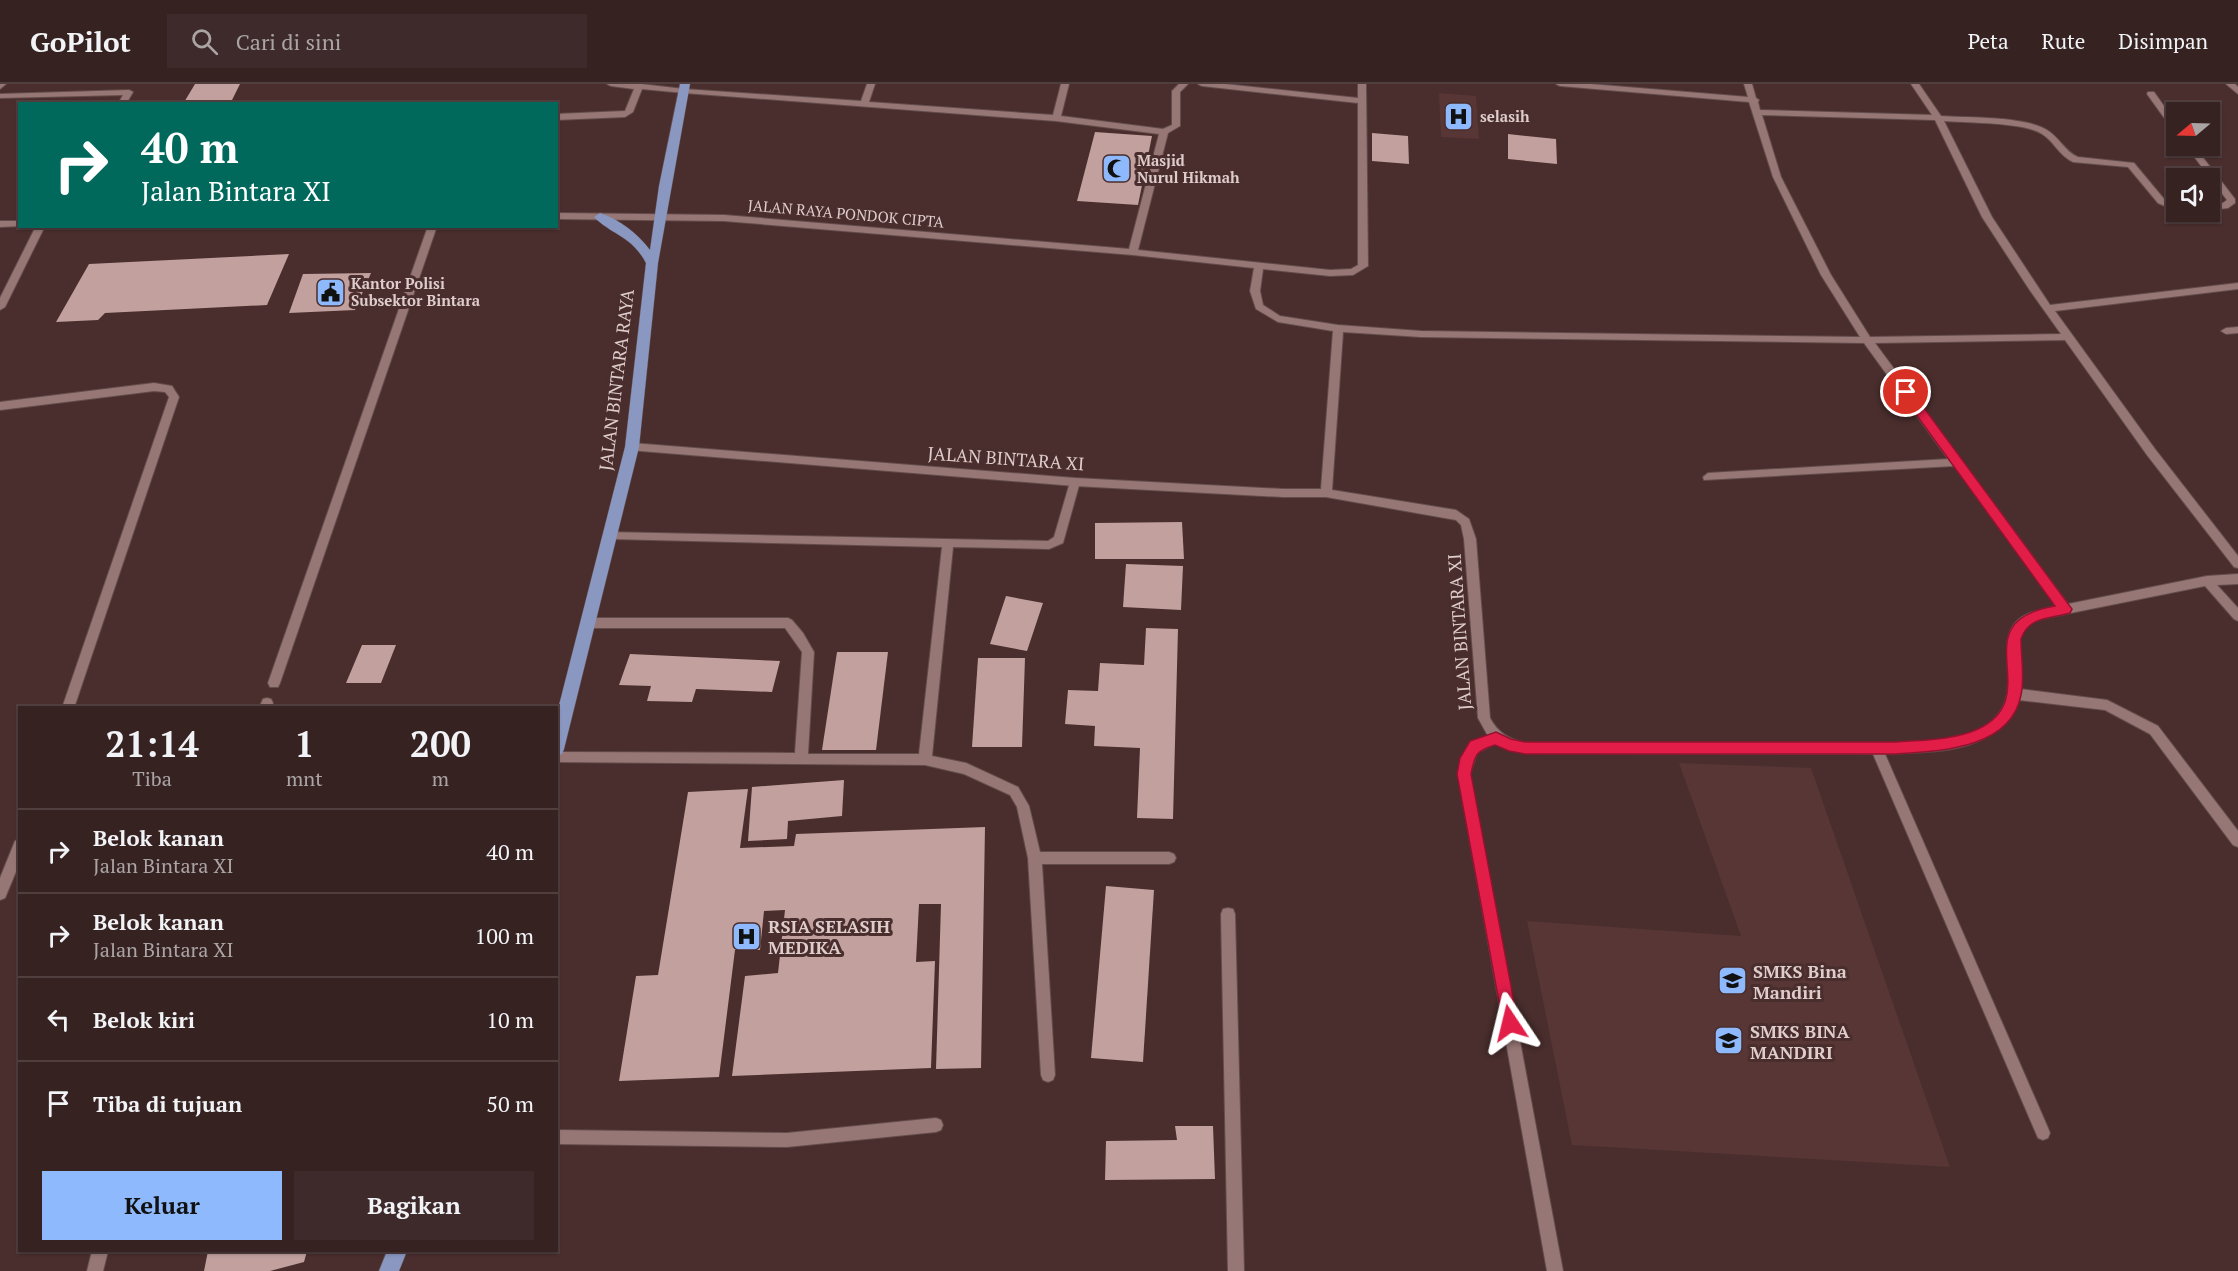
<!DOCTYPE html>
<html lang="id">
<style>
body{margin:0;font-family:"PT Serif",serif;background:#3e2a2a;color:#f1f3f6;height:100vh;display:flex;flex-direction:column;font-size:22px;white-space:nowrap}
*{box-sizing:border-box;margin:0}
p{font-size:20px;color:#aaa4a5}
.icon{flex:none;width:33px;height:33px;fill:none;stroke:currentColor;stroke-width:2;stroke-linecap:round;stroke-linejoin:round}
.map{position:relative;flex:1;overflow:hidden}
.sheet{position:absolute;left:18px;top:622px;width:540px;height:546px;display:flex;flex-direction:column;background:#372222;border-radius:0px;box-shadow:0 2px 4px #0004,0 0 0 2px #513f40}
.sheet>*{flex:none}
.top-card{position:absolute;left:18px;top:18px;width:540px;height:126px;border-radius:0px;box-shadow:0 2px 4px #0004,0 0 0 2px #513f40;background:#00695c;color:#fff;overflow:hidden}
.needle{width:39px;rotate:251deg}
.fabs{position:absolute;left:2166px;top:18px;display:grid;gap:12px}
.fabs a{display:grid;place-items:center;width:54px;height:54px;border-radius:0px;background:#372222;box-shadow:0 2px 4px #0004,0 0 0 2px #513f40;font-size:30px}
.pin{position:absolute;display:grid;place-items:center;width:51px;height:51px;color:#fff;margin:-26px;border:3px solid #fff;border-radius:50%;box-shadow:0 2px 6px #0007}
.me{position:absolute;width:66px;margin:-33px;rotate:350deg;stroke-linejoin:round;filter:drop-shadow(0 0 4px #0008)}
.turn{display:flex;align-items:center;gap:21px;height:126px;padding:0 24px;font-size:27px}
.turn .icon{width:78px;height:78px;stroke-width:2.5}
.turn b{display:block;font-size:42px;line-height:51px}
.eta{display:flex;justify-content:space-evenly;align-items:center;height:102px;text-align:center}
.eta b{font-size:36px;font-weight:700;line-height:42px}
.button{display:flex;gap:12px;margin-top:auto;padding:12px 24px}
.button a{flex:1;height:69px;border-radius:0px;background:#8eb9fc;color:#111;font-size:24px;font-weight:700;line-height:69px;text-align:center}
.button a+a{background:#3e2a2a;color:#f1f3f6}
ul{padding:0;list-style:none}
li{display:flex;align-items:center;gap:18px;height:84px;padding:0 24px;border-top:2px solid #513f40}
li div{flex:1}
li b{display:block;font-size:22px}
li em{font-style:normal}
header{display:flex;align-items:center;gap:36px;box-sizing:border-box;height:84px;padding:0 30px;background:#372222;border-bottom:2px solid #513f40}
header strong{font-size:28px}
nav{display:flex;gap:33px;margin-inline-start:auto;font-size:21px}
.search{width:420px;height:54px;background:#3e2a2a;display:flex;align-items:center;gap:15px;box-sizing:border-box;padding:0 21px;border-radius:0px;color:#aaa4a5;font-size:22px}
.map>svg:first-child{display:block}
</style>
<header>
<strong>GoPilot</strong>
<div class="search"><svg class="icon" aria-label="search" viewBox="0 0 24 24"><circle cx="10" cy="10" r="6"/><path d="M15 15l6 6"/></svg>Cari di sini</div>
<nav><a>Peta</a><a>Rute</a><a>Disimpan</a></nav>
</header>
<div class="map">
<svg width="2238" height="1187" viewBox="0 0 2238 1187">
<rect width="100%" height="100%" fill="#492e2d"/>
<g fill="#583635">
<polygon points="1439,9 1476,12 1479,55 1441,53"/>
<polygon points="1679,679 1811,684 1950,1083 1572,1061 1527,837 1741,852"/>
</g>
<g fill="#c1a09e">
<polygon points="195,0 240,0 230,20 183,20"/>
<polygon points="1095,48 1152,52 1138,121 1077,117"/>
<polygon points="1372,49 1408,52 1409,80 1372,77"/>
<polygon points="1508,50 1556,55 1557,80 1508,75"/>
<polygon points="289,170 267,221 105,229 98,236 56,238 89,180"/>
<polygon points="371,189 355,226 289,229 303,190"/>
<polygon points="1182,438 1184,475 1095,475 1095,439"/>
<polygon points="1126,480 1183,482 1181,526 1123,523"/>
<polygon points="1006,512 1043,519 1027,567 990,560"/>
<polygon points="1146,544 1178,545 1173,735 1137,734 1140,664 1094,662 1095,642 1065,640 1068,606 1098,607 1100,579 1144,581"/>
<polygon points="362,561 396,561 381,599 346,599"/>
<polygon points="837,568 888,568 876,666 822,666"/>
<polygon points="630,570 780,577 772,608 696,605 692,618 647,617 651,602 619,601"/>
<polygon points="978,574 1025,574 1022,663 972,663"/>
<polygon points="844,696 842,732 788,737 787,755 748,757 752,703"/>
<polygon points="748,705 740,764 794,762 796,750 985,743 981,984 936,985 941,820 919,820 916,878 935,877 931,984 732,992 745,892 778,889 785,826 764,827 760,866 735,866 719,993 619,997 636,892 658,891 688,708"/>
<polygon points="1106,802 1154,806 1143,978 1091,974"/>
<polygon points="1175,1042 1213,1042 1215,1095 1105,1096 1106,1057 1177,1056"/>
<polygon points="208,1167 307,1167 304,1178 270,1187 204,1187"/>
</g>
<g fill="none" stroke-linecap="round" stroke-linejoin="round">
<defs>
<g id="service">
<polygon points="607,0 641,0 684,5 688,7 684,9 642,5 633,28 625,33 556,36 556,30 625,27 634,5 611,2"/>
<polygon points="1075,394 1080,398 1063,459 1049,465 953,463 932,672 966,679 1018,703 1029,722 1040,768 1169,768 1174,770 1176,774 1174,778 1169,780 1042,780 1055,991 1053,996 1048,998 1043,996 1041,991 1028,774 1017,723 1010,711 964,690 925,681 556,678 556,668 795,669 802,568 785,544 588,544 584,542 582,539 584,536 588,534 788,534 792,536 803,549 814,568 808,670 919,670 942,463 611,455 607,454 605,451 607,448 1048,457 1054,453 1070,398"/>
<polygon points="936,1034 941,1036 943,1041 941,1046 936,1048 787,1063 556,1060 556,1046 787,1049"/>
</g>
<g id="minor">
<polygon points="0,0 6,0 0,5"/>
<path d="M867 0H875L869 18 1053 31 1061 0H1069L1061 32 1163 45 1172 41V7L1179 0H1188L1180 8V42L1168 49 1138 166 1330 186 1351 185 1358 181V19L1202 2 1198 0H1225L1358 14V0H1366L1368 182 1353 191 1330 192 1263 185 1260 207 1263 221 1280 232 1338 241 1421 247 1860 253 1821 191 1773 93 1749 18 1560 2 1556 0H1590L1748 13 1744 0H1752L1756 14 1759 16 1758 18 1760 26 1932 31 1911 0H1919L1941 32C1969 34 2024 32 2047 46 2059 53 2065 68 2078 73L2134 79 2164 115 2176 121V127L2158 119 2128 83 2073 78C2059 72 2054 57 2042 50 2024 38 1967 39 1944 37L1992 133 2050 221 2238 199V205L2055 227 2155 365 2238 472V484L2234 483 2147 371 2065 256 1875 259 2068 520 2207 492 2238 490V500L2217 501 2238 524V537L2234 535 2205 502 2041 535C2034 537 2025 541 2022 548 2016 561 2021 590 2020 605L2107 616 2158 642 2238 747V763L2233 761 2150 650 2105 626 2018 616C2000 670 1933 668 1885 670L2048 1044 2050 1049 2048 1054 2043 1056 2038 1054 1873 670 1525 669 1496 659 1477 669 1470 690 1563 1187H1547L1458 690C1462 670 1468 659 1488 652L1478 634 1464 455 1461 441 1456 436 1326 413H1283L1075 402 628 366 627 363 632 359 1075 394 1283 405H1321L1333 247 1278 238 1256 225 1250 207 1254 184 1133 171 724 137 556 135V129L724 131 1129 165 1159 50 1056 37 684 9 680 7 684 5 861 17ZM1762 31 1935 36 1982 133 2029 205 2061 250 1870 253 1831 191 1781 93ZM1343 248 1421 253 1864 259 1948 375 1708 389 1703 393 1704 396 1954 382 2056 522C2044 525 2028 527 2018 536 1988 564 2035 617 1978 646 1948 661 1909 658 1877 660L1525 659C1509 655 1498 649 1490 634L1476 455 1469 435 1456 426 1332 406Z"/>
<polygon points="2226,0 2235,0 2238,3 2238,10"/>
<polygon points="129,6 133,8 126,20 118,20 123,11 0,14 0,10"/>
<polygon points="2148,8 2154,8 2176,39 2176,46 2173,46 2147,10"/>
<polygon points="2186,62 2194,62 2235,115 2235,119 2228,124 2210,126 2210,120 2223,119 2227,116"/>
<polygon points="0,137 20,137 20,142 22,142 0,143"/>
<polygon points="36,142 45,142 5,223 0,226 0,214"/>
<polygon points="428,142 437,142 280,599 278,603 270,603 268,599"/>
<polygon points="2238,243 2238,249 2226,250 2221,247 2226,244"/>
<polygon points="154,299 172,302 179,313 74,624 62,624 169,313 165,308 154,307 0,326 0,318"/>
<polygon points="267,614 271,615 273,619 271,624 259,624 263,615"/>
<polygon points="20,755 20,778 5,814 0,816 0,794 15,757"/>
<polygon points="1228,824 1233,825 1235,830 1244,1187 1228,1187 1221,830 1223,825"/>
<polygon points="92,1167 108,1167 103,1187 87,1187"/>
</g>
<g id="primary">
<path d="M680 0H690L658 179 639 363 564 665 562 670 556 672V633L625 363 646 179C632 152 612 151 594 133L600 129C619 135 638 150 650 166L659 102Z"/>
<polygon points="387,1167 407,1167 399,1187 379,1187"/>
</g>
</defs>
<use href="#service" stroke="#634d4c" stroke-width="2"/>
<use href="#minor" stroke="#634d4c" stroke-width="2"/>
<use href="#primary" stroke="#634d4c" stroke-width="1"/>
<use href="#service" fill="#977775" fill-rule="evenodd"/>
<use href="#minor" fill="#977775" fill-rule="evenodd"/>
<use href="#primary" fill="#8997c1" fill-rule="evenodd"/>
</g>
<path fill="#e11d48" stroke="#92132f" stroke-width="1.5" d="M1906 304 1910 305 2072 525 2070 529C2050 535 2029 532 2021 555 2021 572 2025 594 2021 611 2011 665 1940 667 1896 670H1525L1509 667 1495 661C1476 667 1475 670 1471 690L1518 939 1516 945 1510 947 1504 945 1457 690 1460 674 1470 657 1496 648 1511 655 1525 658H1896C1922 656 1954 656 1978 645 2048 612 1959 538 2055 522L1902 311V305Z"/>
<defs>
<symbol id="hospital-square" viewBox="-11 -11 22 22"><rect x="-9" y="-9" width="18" height="18" rx="4" fill="#8eb9fc" stroke="#492e2d"/><path d="M-5-5h3v3.5h4V-5h3V5h-3V1.5h-4V5h-3Z" fill="#111"/></symbol>
<symbol id="mosque-square" viewBox="-11 -11 22 22"><rect x="-9" y="-9" width="18" height="18" rx="4" fill="#8eb9fc" stroke="#492e2d"/><path d="M3.5-4.9A6 6 0 1 0 3.5 4.9A5 5 0 1 1 3.5-4.9Z" fill="#111"/></symbol>
<symbol id="civic-square" viewBox="-11 -11 22 22"><rect x="-9" y="-9" width="18" height="18" rx="4" fill="#8eb9fc" stroke="#492e2d"/><path d="M-.6-6.5H3V-4.5H.6V-3L4-1V1h2V6H-6V1h2V-1L-.6-3ZM-1.2 2.5V6h2.4V2.5Z" fill="#111"/></symbol>
<symbol id="school-square" viewBox="-11 -11 22 22"><rect x="-9" y="-9" width="18" height="18" rx="4" fill="#8eb9fc" stroke="#492e2d"/><path d="M0-5L7-2L0 1L-7-2ZM-4 1L0 2.5L4 1V4Q0 6-4 4Z" fill="#111"/></symbol>
</defs>
<g fill-rule="evenodd">
<use href="#hospital-square" x="1442" y="16" width="33" height="33"/>
<use href="#mosque-square" x="1100" y="68" width="33" height="33"/>
<use href="#civic-square" x="314" y="192" width="33" height="33"/>
<use href="#hospital-square" x="730" y="836" width="33" height="33"/>
<use href="#school-square" x="1716" y="880" width="33" height="33"/>
<use href="#school-square" x="1712" y="940" width="33" height="33"/>
</g>
<g text-anchor="middle" dominant-baseline="central" stroke-width="6" stroke-linejoin="round" paint-order="stroke">
<g font-size="15" font-weight="bold" fill="#dfcdcc" stroke="#492e2d" text-anchor="start">
<text x="1480" y="32">selasih</text>
<text x="1137" y="76">Masjid<tspan x="1137" dy="17">Nurul Hikmah</tspan></text>
<text x="351" y="199">Kantor Polisi<tspan x="351" dy="17">Subsektor Bintara</tspan></text>
</g>
<g font-size="15" fill="#dfcdcc" stroke="#492e2d">
<text transform="translate(846 129) rotate(5)">JALAN RAYA PONDOK CIPTA</text>
</g>
<g font-size="18" fill="#dfcdcc" stroke="#492e2d">
<text transform="translate(616 296) rotate(-83)">JALAN BINTARA RAYA</text>
<text transform="translate(1006 374) rotate(4)">JALAN BINTARA XI</text>
<text transform="translate(1459 548) rotate(-94)">JALAN BINTARA XI</text>
</g>
<g font-size="18" font-weight="bold" fill="#dfcdcc" stroke="#492e2d" text-anchor="start">
<text x="768" y="842">RSIA SELASIH<tspan x="768" dy="21">MEDIKA</tspan></text>
<text x="1753" y="887">SMKS Bina<tspan x="1753" dy="21">Mandiri</tspan></text>
<text x="1750" y="947">SMKS BINA<tspan x="1750" dy="21">MANDIRI</tspan></text>
</g>
</g>
</svg>
<div class="fabs">
<a><svg class="needle" viewBox="-14 -14 28 28"><path d="M0-13l5 13h-10z" fill="#e53935"/><path d="M0 13l5-13h-10z" fill="#aaa4a5"/></svg></a>
<a><svg class="icon" aria-label="sound" viewBox="0 0 24 24"><path d="M4 9h4l5-4v14l-5-4H4zM17 9q2 3 0 6"/></svg></a>
</div>
<div class="pin" style="left:1906px;top:308px;background:#d93025"><svg class="icon" aria-label="arrive" viewBox="0 0 24 24"><path d="M6 21V4h12l-3 4 3 4H6"/></svg></div>
<svg class="me" style="left:1510px;top:939px" viewBox="-20 -20 40 40"><path d="M0-17L14 15 0 8-14 15z" fill="#e11d48" stroke="#fff" stroke-width="4"/></svg>
<div class="top-card">
<div class="turn"><svg class="icon" aria-label="right" viewBox="0 0 24 24"><path d="M7 20v-9h11M14 6l5 5-5 5"/></svg><div><b>40 m</b>Jalan Bintara XI</div></div>
</div>
<section class="sheet">
<div class="eta">
<div><b>21:14</b><p>Tiba</p></div>
<div><b>1</b><p>mnt</p></div>
<div><b>200</b><p>m</p></div>
</div>
<ul>
<li><svg class="icon" aria-label="right" viewBox="0 0 24 24"><path d="M7 20v-9h11M14 6l5 5-5 5"/></svg><div><b>Belok kanan</b><p>Jalan Bintara XI</p></div><em>40 m</em></li>
<li><svg class="icon" aria-label="right" viewBox="0 0 24 24"><path d="M7 20v-9h11M14 6l5 5-5 5"/></svg><div><b>Belok kanan</b><p>Jalan Bintara XI</p></div><em>100 m</em></li>
<li><svg class="icon" aria-label="left" viewBox="0 0 24 24"><path d="M17 20v-9H6M10 6l-5 5 5 5"/></svg><div><b>Belok kiri</b></div><em>10 m</em></li>
<li><svg class="icon" aria-label="arrive" viewBox="0 0 24 24"><path d="M6 21V4h12l-3 4 3 4H6"/></svg><div><b>Tiba di tujuan</b></div><em>50 m</em></li>
</ul>
<div class="button"><a>Keluar</a><a>Bagikan</a></div>
</section>
</div>
